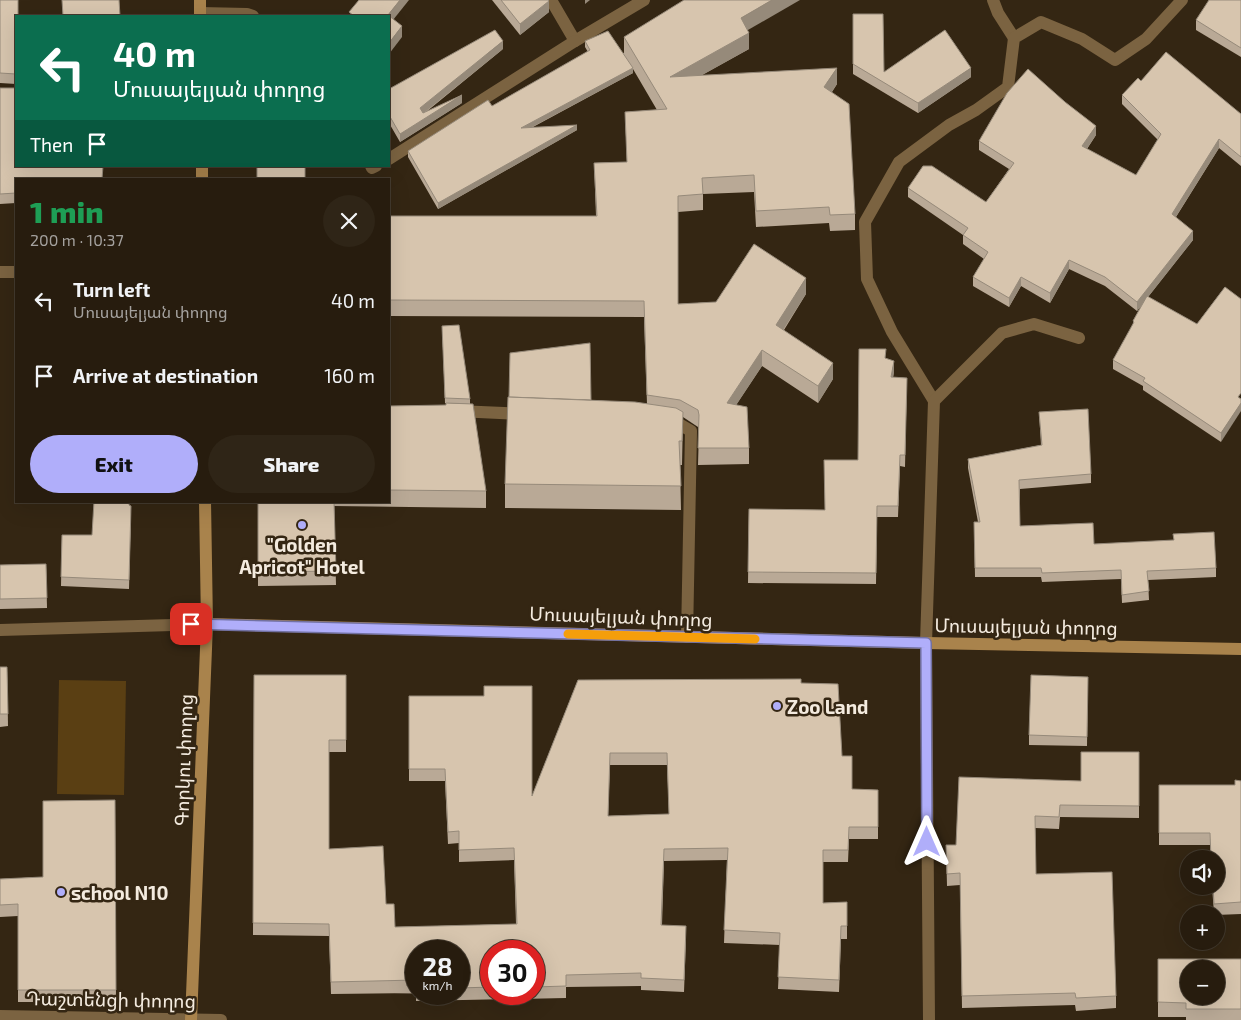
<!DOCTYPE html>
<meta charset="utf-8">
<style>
body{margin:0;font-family:"Exo 2","Noto Sans Armenian",sans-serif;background:#2f2517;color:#f1f3f6;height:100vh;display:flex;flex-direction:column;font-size:19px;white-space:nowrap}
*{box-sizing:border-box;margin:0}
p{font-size:16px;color:#a4a19e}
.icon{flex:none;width:28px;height:28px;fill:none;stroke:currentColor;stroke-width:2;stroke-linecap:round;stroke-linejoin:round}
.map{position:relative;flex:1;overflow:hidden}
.sheet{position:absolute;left:15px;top:178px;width:375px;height:325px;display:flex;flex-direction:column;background:#271c0e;border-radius:0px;box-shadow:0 5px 20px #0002,0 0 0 1px #433a2e}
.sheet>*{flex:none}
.top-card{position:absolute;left:15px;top:15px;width:375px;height:152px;border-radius:0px;box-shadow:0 5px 20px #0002,0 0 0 1px #433a2e;background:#0b6e4f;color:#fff;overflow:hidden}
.buttons{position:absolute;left:1180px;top:850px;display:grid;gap:10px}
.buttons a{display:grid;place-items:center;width:45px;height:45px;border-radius:50%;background:#271c0e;box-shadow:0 5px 20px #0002,0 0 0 1px #433a2e;font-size:25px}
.speed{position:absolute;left:405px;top:940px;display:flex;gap:10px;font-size:25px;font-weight:700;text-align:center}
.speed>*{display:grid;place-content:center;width:65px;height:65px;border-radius:50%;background:#271c0e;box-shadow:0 5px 20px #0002,0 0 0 1px #433a2e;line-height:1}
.speed small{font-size:12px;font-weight:400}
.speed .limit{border:8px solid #d22;background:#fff;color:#111}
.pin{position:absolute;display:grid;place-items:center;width:42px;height:42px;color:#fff;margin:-21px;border-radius:10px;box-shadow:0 2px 8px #0006}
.me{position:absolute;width:55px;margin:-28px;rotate:0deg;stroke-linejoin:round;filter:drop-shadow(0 0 4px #0008)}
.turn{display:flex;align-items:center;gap:18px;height:105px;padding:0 15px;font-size:22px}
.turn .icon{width:65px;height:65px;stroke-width:2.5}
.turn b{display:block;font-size:35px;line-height:42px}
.then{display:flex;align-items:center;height:48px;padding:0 15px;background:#0003;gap:10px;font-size:19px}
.round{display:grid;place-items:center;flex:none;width:52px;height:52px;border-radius:26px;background:#2f2517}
.head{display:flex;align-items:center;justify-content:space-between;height:85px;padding:0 15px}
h1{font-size:30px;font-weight:800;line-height:38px;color:#1e9e55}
.button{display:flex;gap:10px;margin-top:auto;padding:10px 15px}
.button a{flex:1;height:58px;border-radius:30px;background:#b0aefa;color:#111;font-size:20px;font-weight:800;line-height:58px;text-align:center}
.button a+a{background:#2f2517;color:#f1f3f6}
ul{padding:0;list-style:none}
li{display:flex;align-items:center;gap:15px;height:75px;padding:0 15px}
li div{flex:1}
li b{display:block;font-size:19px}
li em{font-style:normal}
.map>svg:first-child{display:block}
</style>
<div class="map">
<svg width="1241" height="1020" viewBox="0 0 1241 1020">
<rect width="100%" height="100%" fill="#342613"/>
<polygon fill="#5a3f13" points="59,680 126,681 124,795 57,794"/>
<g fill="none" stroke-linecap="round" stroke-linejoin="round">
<g stroke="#7b6341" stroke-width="12">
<polyline points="551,0 575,41 644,0"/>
<polyline points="993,0 998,13 1014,38"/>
<polyline points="200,13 247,14 253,16"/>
<polyline points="389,159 575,41"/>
<polyline points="371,166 372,168 376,166"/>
<polyline points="0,272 16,272"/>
<polyline points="934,401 892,332 867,279 865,222 899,162 949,125 976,110 1008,87 1014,38 1041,22 1082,39 1115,60 1146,39 1182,0"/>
<polyline points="926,643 934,401 1002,333 1034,324 1079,338"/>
</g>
<g stroke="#7b6341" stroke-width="12">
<polyline points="457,411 524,414"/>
<polyline points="666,422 679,424 691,431 687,637"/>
<polyline points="0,630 207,624"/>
<polyline points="926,643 929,1020"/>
<polyline points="0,1016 221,1020"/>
</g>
<g stroke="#a9834c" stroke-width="12">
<polyline points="200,0 200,16"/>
<polyline points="202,166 202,179"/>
<polyline points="207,624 926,643 1241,649"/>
<polyline points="191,1020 207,624 205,501"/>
</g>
</g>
<g fill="#b9a996" fill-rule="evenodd">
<polygon points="0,0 16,16 16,84 0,83"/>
<polygon points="492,0 548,0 549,12 520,35"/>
<polygon points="1241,0 1241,57 1196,30 1196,20"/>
<polygon points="853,14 884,72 971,77 918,113 853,74"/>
<polygon points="748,31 749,49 702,75 837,84 832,92 855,214 855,230 830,231 829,223 756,227 754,192 703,194 703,210 678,212 678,304 716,302 806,294 784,330 833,379 818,403 762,366 736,405 749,448 749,464 698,465 699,430 698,427 683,417 682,465 680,465 681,510 505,508 505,484 591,400 647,404 644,317 389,316 389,216 596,216 594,163 627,162 625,112 657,110 633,69 633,73 533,127 577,130 438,209 408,157 408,151 492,106 588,52 585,47 585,41 624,53 624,37"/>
<polygon points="503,49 426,112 462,103 400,142 389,123 389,89"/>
<polygon points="1141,81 1241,114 1241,166 1219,148 1176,217 1193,240 1148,297 1197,324 1225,287 1221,442 1143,390 1143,386 1113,369 1113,360 1133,326 1133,321 1141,306 1137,311 1105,286 1069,269 1050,303 1021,286 1009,307 973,286 973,277 984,259 963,244 963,235 908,197 908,188 986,202 1009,169 979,150 979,141 1096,135 1087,149 1136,175 1158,140 1122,104 1122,95"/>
<polygon points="0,88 16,179 16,203 0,204"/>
<polygon points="442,326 470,399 470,404 445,403"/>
<polygon points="886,359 894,372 893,377 907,378 905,467 900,466 898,517 877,517 876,584 748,583 749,509 825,510 858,460"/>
<polygon points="389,406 486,491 486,508 334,506 336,585 258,586 258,501 389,501"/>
<polygon points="1039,412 1091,474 1091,483 1020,489 1020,526 1094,544 1216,568 1216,577 1148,580 1149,600 1122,603 1121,579 1042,582 1041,577 975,577 974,522 978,522 968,468 968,459 1041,445"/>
<polygon points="129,505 131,515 129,589 61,586 62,535 92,535"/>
<polygon points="46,564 47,608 0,609 0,565"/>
<polygon points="0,667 7,667 8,726 0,727"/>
<path d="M254 675H346V752H329V849L386 904 395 927 516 924 514 860 459 862V843L448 844 445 781H409V696L532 796 578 680 801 683 842 756 852 789 878 790V839H849L848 862H823V903L847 902V939H841L839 992 778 989 780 945 724 943 727 860 664 861 662 925 686 938 684 992 641 990V986L566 987V998L416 1001V993L331 994 329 936 253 935ZM610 765H667L669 814 608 816ZM416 951H459V994H416ZM491 951H534V994H491Z"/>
<polygon points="1088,677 1087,746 1029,745 1029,735"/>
<polygon points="1139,752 1139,818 1060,817 1059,829 1035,828 1036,874 1116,996 1116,1008 1076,1011 1075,1005 962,1008 960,885 947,886 946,845 956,845"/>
<polygon points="1241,781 1241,914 1216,915 1216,914 1214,914 1212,886 1216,886 1216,859 1211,859 1210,845 1159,845 1159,785 1235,785"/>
<polygon points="115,800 116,1002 18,1002 18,916 0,917 0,879 43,877"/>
<polygon points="1158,959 1241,959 1241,1020 1186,1020 1186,1017 1158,1017"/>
</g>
<g fill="#968a7a">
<polygon points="400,0 409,0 389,25 388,15"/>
<polygon points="585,0 590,0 585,4"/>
<polygon points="772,0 800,0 741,34 741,18"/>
<polygon points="549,1 549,12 520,35 520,24"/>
<polygon points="402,26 402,37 389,54 389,43"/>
<polygon points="749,33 749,49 670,93 670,77"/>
<polygon points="503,41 503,49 420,116 420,108"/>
<polygon points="633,68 633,73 521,133 521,128"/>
<polygon points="837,68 837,84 824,103 824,87"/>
<polygon points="971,68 971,77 918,113 918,103"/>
<polygon points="462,95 462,103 400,142 400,134"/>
<polygon points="577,125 577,130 438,209 438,203"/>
<polygon points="1096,126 1096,135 1082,156 1082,146"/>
<polygon points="1219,139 1219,148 1172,223 1172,214"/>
<polygon points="1193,231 1193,240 1137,311 1137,302"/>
<polygon points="1069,260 1069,269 1050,303 1050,293"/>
<polygon points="1021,277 1021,286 1009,307 1009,298"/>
<polygon points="806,278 806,294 776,341 776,325"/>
<polygon points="762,350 762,366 727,419 727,403"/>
<polygon points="894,361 894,372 891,389 891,377"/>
<polygon points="833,363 833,379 818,403 818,386"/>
<polygon points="1241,403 1241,411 1221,442 1221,433"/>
</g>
<g fill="#d7c5ae" stroke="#968a7a" fill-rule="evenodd">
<polygon points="0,0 18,0 18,16 16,16 16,74 0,73"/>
<polygon points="62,0 119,0 120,16 63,16"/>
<polygon points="359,0 400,0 388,15 402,26 389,43 389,16 354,16 349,12"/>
<polygon points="501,0 548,0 549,1 520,24"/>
<polygon points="684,0 772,0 741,18 749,33 670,77 837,68 824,87 849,104 855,214 830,215 829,207 756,211 754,175 702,178 703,194 678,196 678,304 716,302 754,244 806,278 776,325 833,363 818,386 762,350 727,403 747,407 749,448 698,448 699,415 698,410 680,400 647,395 644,301 389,300 389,216 597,216 594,163 627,162 625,112 667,109 624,37"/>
<polygon points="1209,0 1241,0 1241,48 1196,20"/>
<polygon points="853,14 883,14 884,72 945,30 971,68 918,103 853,64"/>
<polygon points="495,30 503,41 420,108 423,113 462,95 400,134 389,115 389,110 390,110 389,109 389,89"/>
<polygon points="608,31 633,68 521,128 577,125 438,203 408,151 488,100 492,106 590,50 585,41"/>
<polygon points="1166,52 1241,114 1241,157 1219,139 1172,214 1193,231 1137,302 1105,277 1069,260 1050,293 1021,277 1009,298 973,277 988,252 963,235 968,228 908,188 923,166 932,166 986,202 1014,163 979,141 1007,93 1028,69 1065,102 1096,126 1082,146 1136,175 1161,134 1122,95 1138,78 1141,81"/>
<polygon points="0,88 16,88 16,166 103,166 102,179 16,179 16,193 0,194"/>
<rect x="257" y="166" width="48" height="13"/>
<polygon points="1225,287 1241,299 1241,393 1238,397 1241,399 1241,403 1221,433 1143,381 1145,378 1113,360 1134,322 1133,321 1147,296 1197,324"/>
<polygon points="459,325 470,399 445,398 442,326"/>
<polygon points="590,343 591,400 509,397 510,353"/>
<polygon points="859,349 886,349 885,358 894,361 891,377 907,378 905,455 900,455 898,506 877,506 876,573 748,572 749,509 825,510 824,460 858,460"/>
<polygon points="508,397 635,402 676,408 683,412 682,441 679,441 681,486 505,484"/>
<polygon points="446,403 473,404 486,491 389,490 389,406 446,405"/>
<polygon points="1088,409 1091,474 1019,480 1020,526 1093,523 1094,544 1174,540 1173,534 1214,532 1216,568 1147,571 1149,591 1122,595 1121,570 1042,573 1041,568 975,568 974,522 980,522 968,459 1042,445 1039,412"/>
<polygon points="94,501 129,501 129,505 131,506 129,580 61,577 62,535 92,535"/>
<polygon points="258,501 334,501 336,571 258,572"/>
<polygon points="46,564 47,598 0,599 0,565"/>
<polygon points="0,667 7,667 8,714 0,714"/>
<path d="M254 675H346V740H329V849L383 846 386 904H394L395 927 517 924 514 848 459 850V831L448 832 445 769H409V696H484V686H532V796L578 680 801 679V683L838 684 842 756H852V789L878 790V827H849L848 850H823V903L847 902V926H841L839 980 778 977 780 933 724 930 728 848 664 849 661 925 686 926 684 980 641 978V973L566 975V986L534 987V951H491V987L459 988V951H416V989V980L331 982 329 924 253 923ZM610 753H667L669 814 608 816Z"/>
<polygon points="1031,675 1088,677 1087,737 1029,735"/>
<polygon points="1081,752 1139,752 1139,806 1060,805 1059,817 1035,816 1036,874 1112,872 1116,996 1076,998 1075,993 962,996 960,873 947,874 946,845 956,845 959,777 1081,781"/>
<polygon points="1235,780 1241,781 1241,902 1214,904 1213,886 1216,886 1216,859 1211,859 1210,833 1159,833 1159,785 1235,785"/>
<polygon points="115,800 116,990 18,990 18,904 0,905 0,879 43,877 43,801"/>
<path d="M1158 959H1241V1009H1186V1003L1158 1002ZM1189 969H1216V996H1189Z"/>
</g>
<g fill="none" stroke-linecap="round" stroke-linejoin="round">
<defs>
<polyline id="route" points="191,624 926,643 927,842"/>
</defs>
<use href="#route" stroke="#7271a2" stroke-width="12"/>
<use href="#route" stroke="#b0aefa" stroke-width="9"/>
<polyline stroke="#f59e0b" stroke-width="9" points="568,634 755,639"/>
</g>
<g fill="#b0aefa" stroke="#342613" stroke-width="2">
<circle cx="302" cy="525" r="5"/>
<circle cx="777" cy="706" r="5"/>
<circle cx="61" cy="892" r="5"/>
</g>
<g text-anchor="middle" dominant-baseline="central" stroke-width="5" stroke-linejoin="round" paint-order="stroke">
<g font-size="19" font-weight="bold" fill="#f4ebdf" stroke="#342613" text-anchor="start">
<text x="302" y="544" text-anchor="middle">"Golden<tspan x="302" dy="22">Apricot" Hotel</tspan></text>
<text x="787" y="706">Zoo Land</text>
<text x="71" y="892">school N10</text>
</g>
<g font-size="19" fill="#f4ebdf" stroke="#342613">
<text transform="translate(621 616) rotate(2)">Մուսայելյան փողոց</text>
<text transform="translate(1026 626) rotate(1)">Մուսայելյան փողոց</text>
<text transform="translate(183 760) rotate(-88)">Գորկու փողոց</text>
<text transform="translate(111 999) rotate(1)">Դաշտենցի փողոց</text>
</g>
</g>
</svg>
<div class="buttons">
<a><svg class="icon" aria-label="sound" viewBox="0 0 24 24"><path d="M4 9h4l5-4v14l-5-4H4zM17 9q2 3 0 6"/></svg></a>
<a>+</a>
<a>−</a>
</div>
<div class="speed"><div>28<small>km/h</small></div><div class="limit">30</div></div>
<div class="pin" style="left:191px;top:624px;background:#d93025"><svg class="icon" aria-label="arrive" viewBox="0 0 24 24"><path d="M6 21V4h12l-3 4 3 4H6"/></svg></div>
<svg class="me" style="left:927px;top:842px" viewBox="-20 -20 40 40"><path d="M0-17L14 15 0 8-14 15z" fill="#b0aefa" stroke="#fff" stroke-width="4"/></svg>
<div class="top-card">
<div class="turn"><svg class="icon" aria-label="left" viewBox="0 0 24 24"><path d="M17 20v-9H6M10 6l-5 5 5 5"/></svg><div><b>40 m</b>Մուսայելյան փողոց</div></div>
<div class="then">Then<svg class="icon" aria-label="arrive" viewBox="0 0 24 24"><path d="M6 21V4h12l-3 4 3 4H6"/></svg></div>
</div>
<section class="sheet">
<div class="head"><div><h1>1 min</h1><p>200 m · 10:37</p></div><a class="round"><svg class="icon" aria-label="close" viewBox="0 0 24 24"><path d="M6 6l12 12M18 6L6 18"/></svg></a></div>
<ul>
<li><svg class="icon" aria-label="left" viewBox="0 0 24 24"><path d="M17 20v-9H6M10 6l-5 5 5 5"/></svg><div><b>Turn left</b><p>Մուսայելյան փողոց</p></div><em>40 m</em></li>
<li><svg class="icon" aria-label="arrive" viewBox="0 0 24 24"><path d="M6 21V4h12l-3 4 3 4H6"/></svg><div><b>Arrive at destination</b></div><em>160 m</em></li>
</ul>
<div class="button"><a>Exit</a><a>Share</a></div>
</section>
</div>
